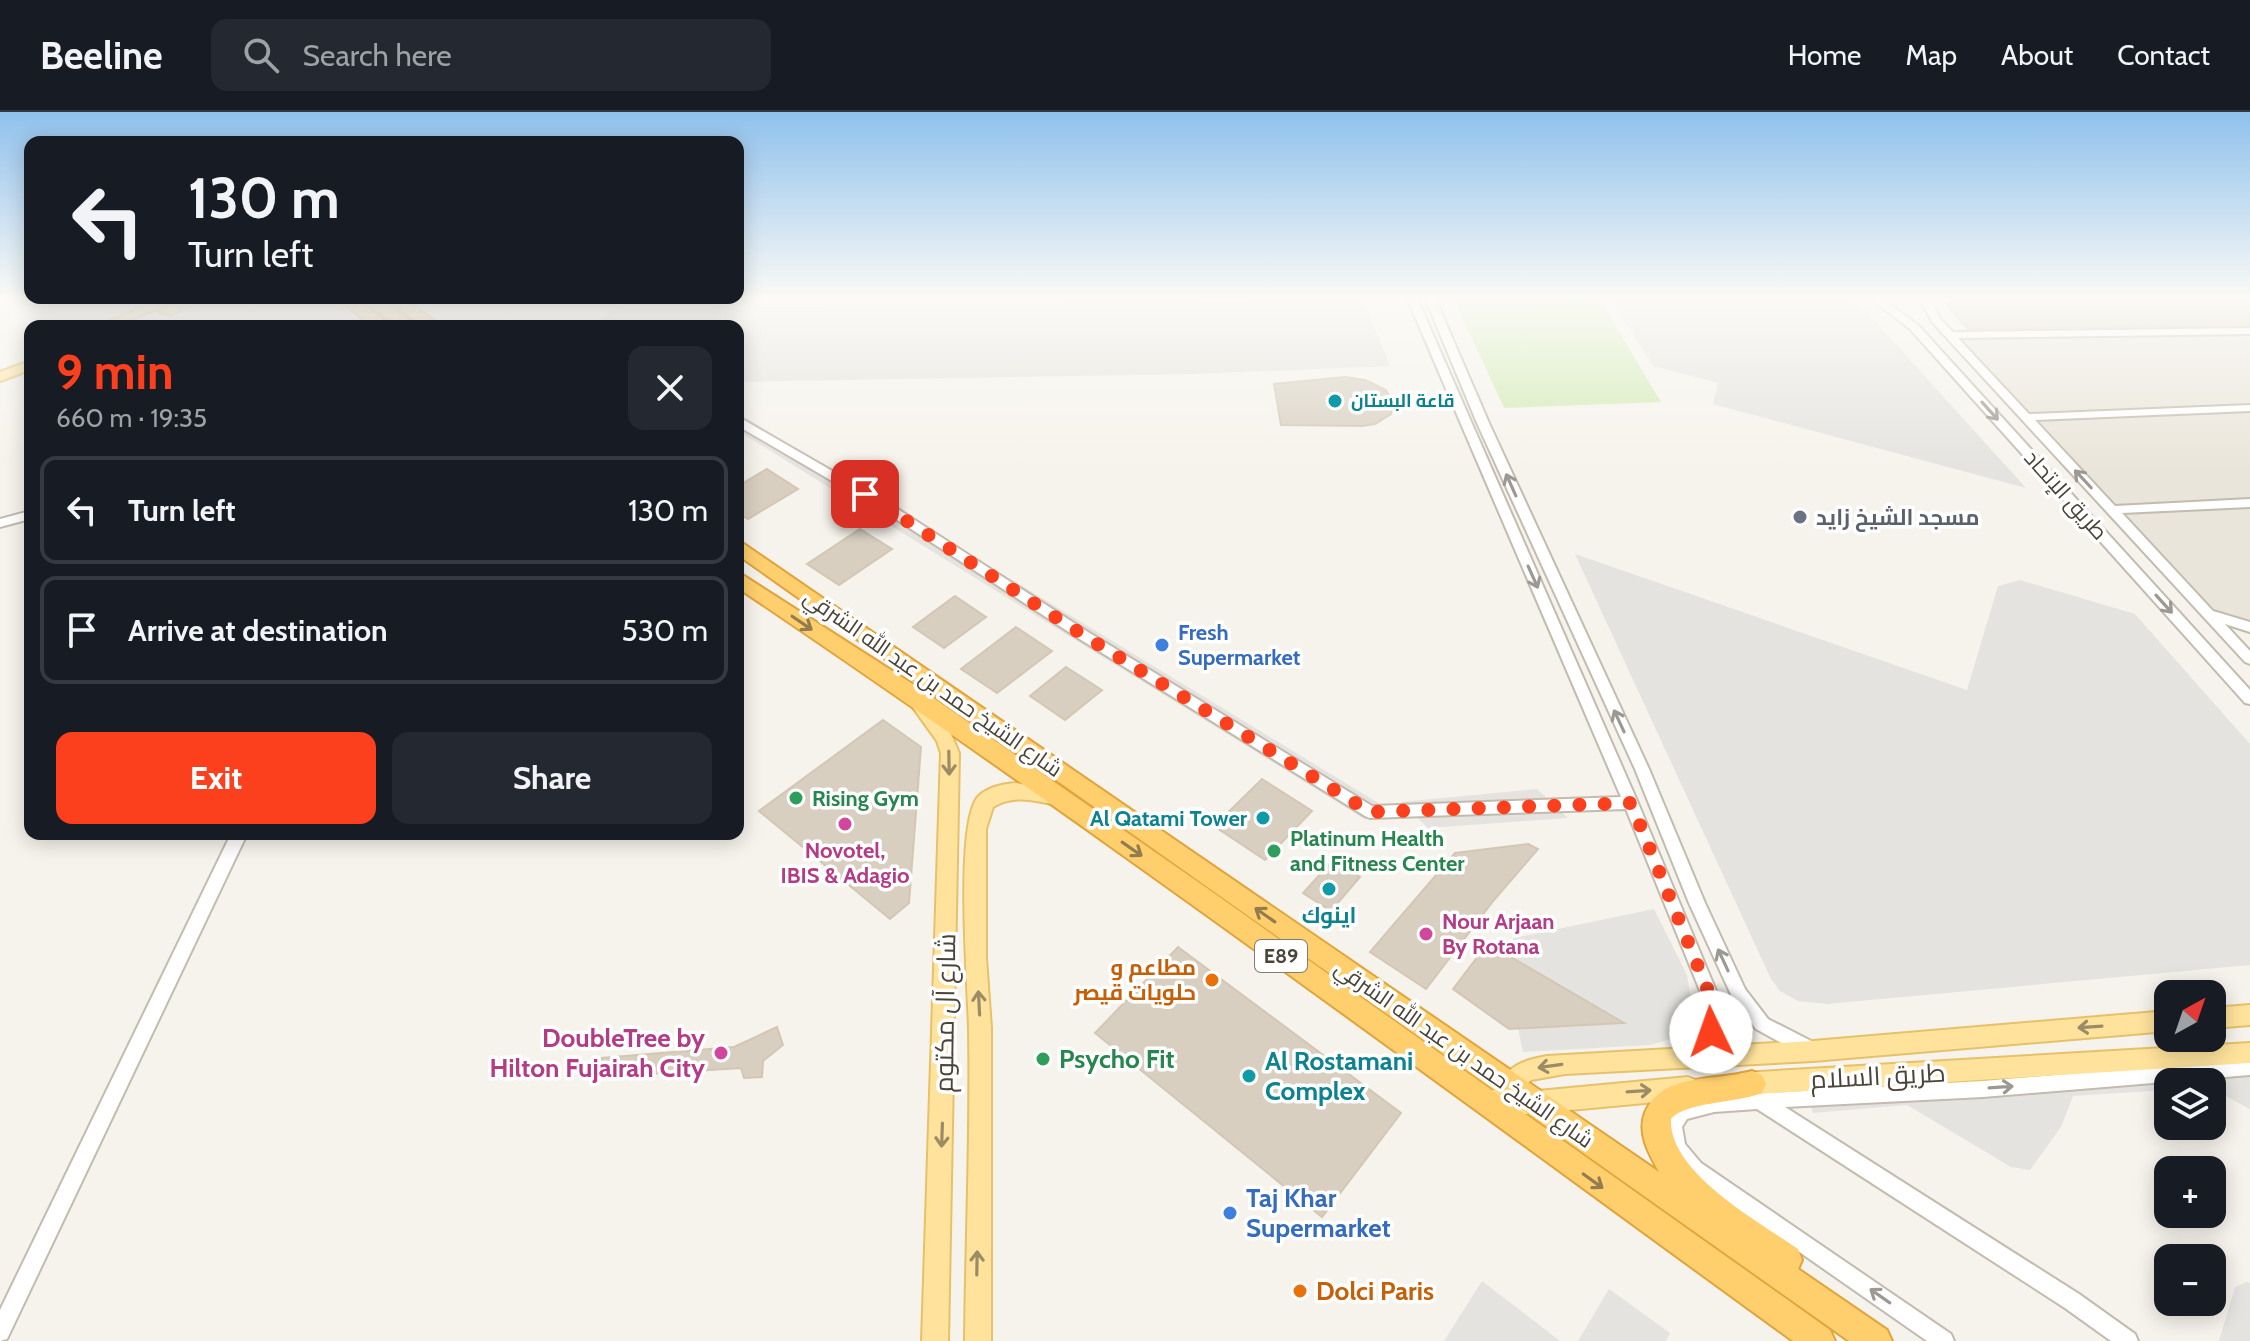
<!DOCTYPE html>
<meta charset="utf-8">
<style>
body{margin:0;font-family:Cabin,Cairo,sans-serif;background:#242831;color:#f1f3f6;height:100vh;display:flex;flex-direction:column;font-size:30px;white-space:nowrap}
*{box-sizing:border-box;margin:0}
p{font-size:26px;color:#9ea1a6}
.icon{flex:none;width:44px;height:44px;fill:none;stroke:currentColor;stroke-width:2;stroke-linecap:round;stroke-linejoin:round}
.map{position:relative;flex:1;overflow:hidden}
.details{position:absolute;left:24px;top:208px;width:720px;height:520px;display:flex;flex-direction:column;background:#171b24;border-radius:16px;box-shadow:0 4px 20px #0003}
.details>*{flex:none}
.banner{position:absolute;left:24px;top:24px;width:720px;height:168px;border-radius:16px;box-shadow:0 4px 20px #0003;background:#171b24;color:#f1f3f6;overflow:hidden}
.needle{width:52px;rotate:40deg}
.controls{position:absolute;left:2154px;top:868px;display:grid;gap:16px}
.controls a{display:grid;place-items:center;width:72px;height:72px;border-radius:16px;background:#171b24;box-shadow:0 4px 20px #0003;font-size:40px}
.pin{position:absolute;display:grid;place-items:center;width:68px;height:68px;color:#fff;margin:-34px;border-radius:16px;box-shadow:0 4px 12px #0006}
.me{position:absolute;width:88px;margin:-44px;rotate:357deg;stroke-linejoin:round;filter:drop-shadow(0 0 6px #0008)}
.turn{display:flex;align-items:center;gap:28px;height:168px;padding:0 32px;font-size:36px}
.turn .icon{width:104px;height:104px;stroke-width:2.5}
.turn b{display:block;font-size:56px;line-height:68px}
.round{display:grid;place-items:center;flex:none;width:84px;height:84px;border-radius:16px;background:#242831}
.summary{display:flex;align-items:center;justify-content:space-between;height:136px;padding:0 32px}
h1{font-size:48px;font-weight:800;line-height:60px;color:#fc3f1d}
.action{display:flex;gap:16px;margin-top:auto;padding:16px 32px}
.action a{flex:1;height:92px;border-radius:16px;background:#fc3f1d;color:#fff;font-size:32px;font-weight:800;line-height:92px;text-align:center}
.action a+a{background:#242831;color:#f1f3f6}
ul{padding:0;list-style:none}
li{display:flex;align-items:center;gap:24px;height:108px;margin:0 16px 12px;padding:0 16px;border:4px solid #363941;border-radius:16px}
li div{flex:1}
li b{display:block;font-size:30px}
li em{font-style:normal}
header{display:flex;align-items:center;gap:48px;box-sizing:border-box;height:112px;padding:0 40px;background:#171b24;border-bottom:2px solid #363941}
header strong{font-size:38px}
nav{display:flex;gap:44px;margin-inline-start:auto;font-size:28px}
.search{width:560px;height:72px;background:#242831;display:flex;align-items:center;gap:20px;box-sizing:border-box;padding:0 28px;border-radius:16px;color:#9ea1a6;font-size:30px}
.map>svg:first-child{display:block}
</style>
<header>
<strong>Beeline</strong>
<div class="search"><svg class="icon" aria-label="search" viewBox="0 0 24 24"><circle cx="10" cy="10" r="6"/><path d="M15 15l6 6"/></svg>Search here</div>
<nav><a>Home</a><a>Map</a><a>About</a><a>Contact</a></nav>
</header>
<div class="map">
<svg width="2250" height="1229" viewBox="0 0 2250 1229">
<rect width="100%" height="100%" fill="#f6f3ec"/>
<polygon fill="#eae5da" points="2250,221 2250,511 2224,512 1958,224"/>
<polygon fill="#e6e2dd" points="1363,187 1390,254 1194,262 738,270 738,214 585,214 619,197"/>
<polygon fill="#d2eab5" points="1599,186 1661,290 1504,296 1455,189"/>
<g fill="#e5e3e0">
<polygon points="1610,186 1842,186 1850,189 1866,199 2026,376 1713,292 1718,271 1653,254"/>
<polygon points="738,301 1380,692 1366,708 738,319"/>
<polygon points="1575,442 1967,578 1998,474 2020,468 2135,502 2250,632 2250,853 1827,892 1798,889 1780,879 1771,867"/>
<polygon points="1537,677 1568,706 1428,716 1401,690"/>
<polygon points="1654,797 1687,863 1692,892 1687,908 1674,926 1650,933 1523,940 1518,916 1622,911 1504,841 1514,826"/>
<polygon points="2250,950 2250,997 2212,977 2212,970 2168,970 2168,978 2073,984 2061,1015 2030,1058 2011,1055 1907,993 1813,1001 1807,983"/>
<polygon points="1482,1169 1560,1229 1444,1229"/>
<polygon points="2246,1170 2250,1171 2250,1229 2219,1229 2235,1175"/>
<polygon points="1609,1177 1670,1221 1666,1229 1578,1229"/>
</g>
<g fill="#d8cfc1" stroke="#d3c7b4" stroke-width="2">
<polygon points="1958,186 2250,186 2250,213 1968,217 1950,198 1949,191"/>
<polygon points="1345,265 1365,268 1386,278 1394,292 1391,302 1375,312 1362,314 1281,313 1274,272"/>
<polygon points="767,357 798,377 748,407 738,401 738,374"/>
<polygon points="860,417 892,437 839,473 807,452"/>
<polygon points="955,484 986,505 944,536 913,515"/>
<polygon points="1016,515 1052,539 997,581 961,557"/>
<polygon points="1066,555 1102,578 1065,608 1030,584"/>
<polygon points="883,608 921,635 909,791 890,807 759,699"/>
<polygon points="1262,667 1312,699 1265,748 1214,714"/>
<polygon points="1528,732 1538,737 1494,788 1426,877 1370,840 1455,741"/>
<polygon points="1333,748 1360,765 1331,799 1303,781"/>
<polygon points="1488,831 1504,841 1624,911 1509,917 1453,877"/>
<polygon points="1178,835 1401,1001 1322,1105 1095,921"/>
<polygon points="777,915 783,933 763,949 762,965 744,966 741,956 602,965 602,946 734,935"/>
</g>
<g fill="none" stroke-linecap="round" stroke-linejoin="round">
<defs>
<g id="minor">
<polygon points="1407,186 1417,186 1638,691 1719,886 1721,903 1708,949 1702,951 1696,949 1693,943 1705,903 1703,886 1626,697 1370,706 1365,704 1078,526 885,400 738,314 738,306 742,307 893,394 1088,520 1372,694 1621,685"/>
<polygon points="1425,186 1435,186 1489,311 1649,657 1705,791 1745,877 1768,907 1815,931 1818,937 1815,943 1809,945 1803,943 1756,917 1733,887 1689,791 1635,657 1477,311"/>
<polygon points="1870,186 1881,186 1918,213 2250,578 2250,592 2245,591 1910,217"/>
<polygon points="1920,186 1930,186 1940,207 1953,220 2250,216 2250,222 1958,226 2029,302 2250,293 2250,299 2035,308 2115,394 2250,387 2250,395 2122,401 2213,499 2250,510 2250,520 2225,512 2250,539 2250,552 2245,550 1932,210"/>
<polygon points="30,399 30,407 0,415 0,407"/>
<polygon points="231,722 247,722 7,1227 0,1229 0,1198"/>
<path d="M2250 947V963L1983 985 1785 995 2079 1182 2135 1222 2138 1229H2111L2065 1196 1757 997 1714 1000 1687 1007 1682 1015 1685 1032 1701 1051 1951 1222 1954 1229H1927L1689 1063C1671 1047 1649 1011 1677 994 1688 987 1702 986 1714 984L1983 969Z"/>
</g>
<g id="major">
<polygon points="164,186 181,186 116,214 98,214"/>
<polygon points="188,186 205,186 170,203 159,200"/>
<polygon points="30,249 30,258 0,269 0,260"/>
<polygon points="918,583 924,585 951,622 959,641 948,1229 922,1229 941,641 937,629 909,590"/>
<path d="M1016 671 1058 679 1065 681 1067 686 1065 691 1058 693C1034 689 1015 682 993 695L986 717V846L991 916V1229H965C966 1125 971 1021 969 917 968 873 955 717 977 686 986 675 1003 672 1016 671Z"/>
<polygon points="2250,893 2250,913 2212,916 2212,896"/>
<path d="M2168 899V919L1813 949 1565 962 1531 968 1517 981 1688 965 1696 968 1699 976 1696 984 1688 987 1515 1003 1479 996 1476 988 1479 980 1495 978C1505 955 1523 948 1547 944L1813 929Z"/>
<polygon points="2250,931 2250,951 1742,983 1734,979 1731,972 1734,965 1742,961"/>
</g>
<g id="highway">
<polygon points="337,186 355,186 384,209 382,212 370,212"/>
<polygon points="359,186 377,186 417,214 398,214"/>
<polygon points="401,186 406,188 441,214 423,214 396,194 393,191"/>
<path d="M738 428 1659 1060C1649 1042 1637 1021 1645 1001 1662 959 1716 970 1752 959L1762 963 1766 972 1762 981C1737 991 1684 990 1671 1007 1668 1060 1759 1110 1798 1137L1802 1148 1798 1157 1887 1218 1892 1229H1849L738 443Z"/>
<path d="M738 460 922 578 1214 781 1830 1218 1835 1229H1793C1443 975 1096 717 738 476Z"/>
</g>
</defs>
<use href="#minor" stroke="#c2bbae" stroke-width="4"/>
<use href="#major" stroke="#e6c16a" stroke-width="4"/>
<use href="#highway" stroke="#e0a43c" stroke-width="4"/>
<use href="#minor" fill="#fff" fill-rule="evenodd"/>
<use href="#major" fill="#ffe39c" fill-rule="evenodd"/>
<use href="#highway" fill="#ffcf6e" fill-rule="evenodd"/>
</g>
<defs><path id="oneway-shaft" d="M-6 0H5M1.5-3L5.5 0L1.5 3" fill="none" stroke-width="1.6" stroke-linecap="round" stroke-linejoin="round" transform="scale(2)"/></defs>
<g stroke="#9c9892">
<use href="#oneway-shaft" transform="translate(1990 299) rotate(48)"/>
<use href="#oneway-shaft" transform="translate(2083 367) rotate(-133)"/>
<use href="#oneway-shaft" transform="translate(1511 373) rotate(-114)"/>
<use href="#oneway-shaft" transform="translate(1533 465) rotate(66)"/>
<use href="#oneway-shaft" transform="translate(2164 492) rotate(48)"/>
<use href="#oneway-shaft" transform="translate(1619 609) rotate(-115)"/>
<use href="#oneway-shaft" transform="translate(1723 848) rotate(-115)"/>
<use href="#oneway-shaft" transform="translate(2001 975) rotate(-4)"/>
<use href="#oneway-shaft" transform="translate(1880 1184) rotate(-145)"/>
</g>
<g stroke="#937c4e">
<use href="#oneway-shaft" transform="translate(802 511) rotate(34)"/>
<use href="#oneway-shaft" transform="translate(1132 737) rotate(35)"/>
<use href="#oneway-shaft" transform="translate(1265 803) rotate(-145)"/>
<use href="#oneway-shaft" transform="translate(1593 1069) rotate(36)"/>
</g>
<g stroke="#9c8c66">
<use href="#oneway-shaft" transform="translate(949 651) rotate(89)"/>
<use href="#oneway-shaft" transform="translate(979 891) rotate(-93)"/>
<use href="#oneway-shaft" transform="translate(2090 915) rotate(176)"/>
<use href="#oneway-shaft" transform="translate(1550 954) rotate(172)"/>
<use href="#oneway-shaft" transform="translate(1639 979) rotate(-4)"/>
<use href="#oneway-shaft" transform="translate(942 1023) rotate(92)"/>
<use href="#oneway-shaft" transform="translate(977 1151) rotate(-89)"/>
</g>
<linearGradient id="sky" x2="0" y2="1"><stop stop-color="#8fc1ec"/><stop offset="0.52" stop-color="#fbfaf6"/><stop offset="1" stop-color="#fbfaf6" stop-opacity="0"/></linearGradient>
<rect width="2250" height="358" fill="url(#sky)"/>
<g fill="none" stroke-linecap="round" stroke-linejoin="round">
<polyline stroke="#fc3f1d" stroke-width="14" stroke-dasharray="0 25.2" points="865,382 1083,523 1370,700 1631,691 1711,886 1713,903 1711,920"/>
</g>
<g fill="#0f9aa8" stroke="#fff" stroke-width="3">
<circle cx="1335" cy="289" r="8"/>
<circle cx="1263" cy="706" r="8"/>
<circle cx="1329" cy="777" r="8"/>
<circle cx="1249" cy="964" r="8"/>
</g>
<circle fill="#6b7280" stroke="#fff" stroke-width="3" cx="1800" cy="405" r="8"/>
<g fill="#3f7fe0" stroke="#fff" stroke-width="3">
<circle cx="1162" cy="533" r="8"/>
<circle cx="1230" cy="1101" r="8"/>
</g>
<g fill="#2e9e5b" stroke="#fff" stroke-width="3">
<circle cx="796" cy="686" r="8"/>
<circle cx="1274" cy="739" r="8"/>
<circle cx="1043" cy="947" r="8"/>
</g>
<g fill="#d1479c" stroke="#fff" stroke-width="3">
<circle cx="845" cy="712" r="8"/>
<circle cx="1426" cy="822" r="8"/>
<circle cx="721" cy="941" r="8"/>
</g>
<g fill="#e8710a" stroke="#fff" stroke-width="3">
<circle cx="1212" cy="868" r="8"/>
<circle cx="1300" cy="1179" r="8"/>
</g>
<g text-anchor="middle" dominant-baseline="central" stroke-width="7" stroke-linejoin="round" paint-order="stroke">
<g font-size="18" font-weight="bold" fill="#0d838f" stroke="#fff" text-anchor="start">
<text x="1351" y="289">قاعة البستان</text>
</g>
<rect fill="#fff" stroke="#817c74" stroke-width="2" x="1255" y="828" width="52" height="32" rx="6"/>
<g font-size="20" font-weight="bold" fill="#4b4439">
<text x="1281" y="844">E89</text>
</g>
<g font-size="22" fill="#4b4439" stroke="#fff">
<text transform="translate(2066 383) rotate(48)">طريق اﻹتحاد</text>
<text transform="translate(933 571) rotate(35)">شارع الشيخ حمد بن عبد الله الشرقي</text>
<text transform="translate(1464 942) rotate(35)">شارع الشيخ حمد بن عبد الله الشرقي</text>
</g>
<g font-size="22" font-weight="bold" fill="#5b616d" stroke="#fff" text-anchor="start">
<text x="1816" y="405">مسجد الشيخ زايد</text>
</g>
<g font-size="22" font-weight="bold" fill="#366cbe" stroke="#fff" text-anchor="start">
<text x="1178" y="520">Fresh<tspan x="1178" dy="25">Supermarket</tspan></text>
</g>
<g font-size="22" font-weight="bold" fill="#27864d" stroke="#fff" text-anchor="start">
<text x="812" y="686">Rising Gym</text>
<text x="1290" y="726">Platinum Health<tspan x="1290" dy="25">and Fitness Center</tspan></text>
</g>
<g font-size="22" font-weight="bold" fill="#0d838f" stroke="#fff" text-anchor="end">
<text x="1247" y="706">Al Qatami Tower</text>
<text x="1329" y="803" text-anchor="middle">اينوك</text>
</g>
<g font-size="22" font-weight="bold" fill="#b23c85" stroke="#fff">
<text x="845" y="738">Novotel,<tspan x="845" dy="25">IBIS &amp; Adagio</tspan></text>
<text x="1442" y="809" text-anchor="start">Nour Arjaan<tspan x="1442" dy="25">By Rotana</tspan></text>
</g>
<g font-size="22" font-weight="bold" fill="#c56008" stroke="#fff" text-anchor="end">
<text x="1196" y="855">مطاعم و<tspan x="1196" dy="25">حلويات قيصر</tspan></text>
</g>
<g font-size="26" fill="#4b4439" stroke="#fff">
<text transform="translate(945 901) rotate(-89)">شارع آل مكتوم</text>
<text transform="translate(1878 964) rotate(-3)">طريق السلام</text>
</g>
<g font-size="26" font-weight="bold" fill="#b23c85" stroke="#fff" text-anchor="end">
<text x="705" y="926">DoubleTree by<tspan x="705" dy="30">Hilton Fujairah City</tspan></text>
</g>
<g font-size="26" font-weight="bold" fill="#27864d" stroke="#fff" text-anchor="start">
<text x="1059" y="947">Psycho Fit</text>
</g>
<g font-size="26" font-weight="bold" fill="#0d838f" stroke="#fff" text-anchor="start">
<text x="1265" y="949">Al Rostamani<tspan x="1265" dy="30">Complex</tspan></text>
</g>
<g font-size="26" font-weight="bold" fill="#366cbe" stroke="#fff" text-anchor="start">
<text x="1246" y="1086">Taj Khar<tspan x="1246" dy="30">Supermarket</tspan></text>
</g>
<g font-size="26" font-weight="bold" fill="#c56008" stroke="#fff" text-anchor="start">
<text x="1316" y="1179">Dolci Paris</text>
</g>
</g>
</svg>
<div class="controls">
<a><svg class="needle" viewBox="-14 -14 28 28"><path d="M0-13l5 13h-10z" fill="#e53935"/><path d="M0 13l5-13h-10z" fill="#9ea1a6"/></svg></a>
<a><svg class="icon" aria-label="layers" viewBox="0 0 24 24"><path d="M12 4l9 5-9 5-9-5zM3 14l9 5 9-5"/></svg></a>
<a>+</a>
<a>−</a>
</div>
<div class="pin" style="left:865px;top:382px;background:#d93025"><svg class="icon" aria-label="arrive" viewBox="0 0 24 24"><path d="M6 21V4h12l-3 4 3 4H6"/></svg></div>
<svg class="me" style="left:1711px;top:920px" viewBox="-20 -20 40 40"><circle r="19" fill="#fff"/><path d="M0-13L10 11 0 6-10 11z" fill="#fc3f1d"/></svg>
<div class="banner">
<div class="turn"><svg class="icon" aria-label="left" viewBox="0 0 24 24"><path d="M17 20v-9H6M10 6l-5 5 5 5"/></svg><div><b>130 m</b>Turn left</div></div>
</div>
<section class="details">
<div class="summary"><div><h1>9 min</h1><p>660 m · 19:35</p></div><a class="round"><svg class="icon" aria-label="close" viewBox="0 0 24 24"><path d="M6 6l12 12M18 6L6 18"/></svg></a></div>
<ul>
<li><svg class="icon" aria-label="left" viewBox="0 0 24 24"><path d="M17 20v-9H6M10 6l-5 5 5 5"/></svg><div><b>Turn left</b></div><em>130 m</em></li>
<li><svg class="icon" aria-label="arrive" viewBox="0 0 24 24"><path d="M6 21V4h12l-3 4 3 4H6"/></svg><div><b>Arrive at destination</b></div><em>530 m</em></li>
</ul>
<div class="action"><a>Exit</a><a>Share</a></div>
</section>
</div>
